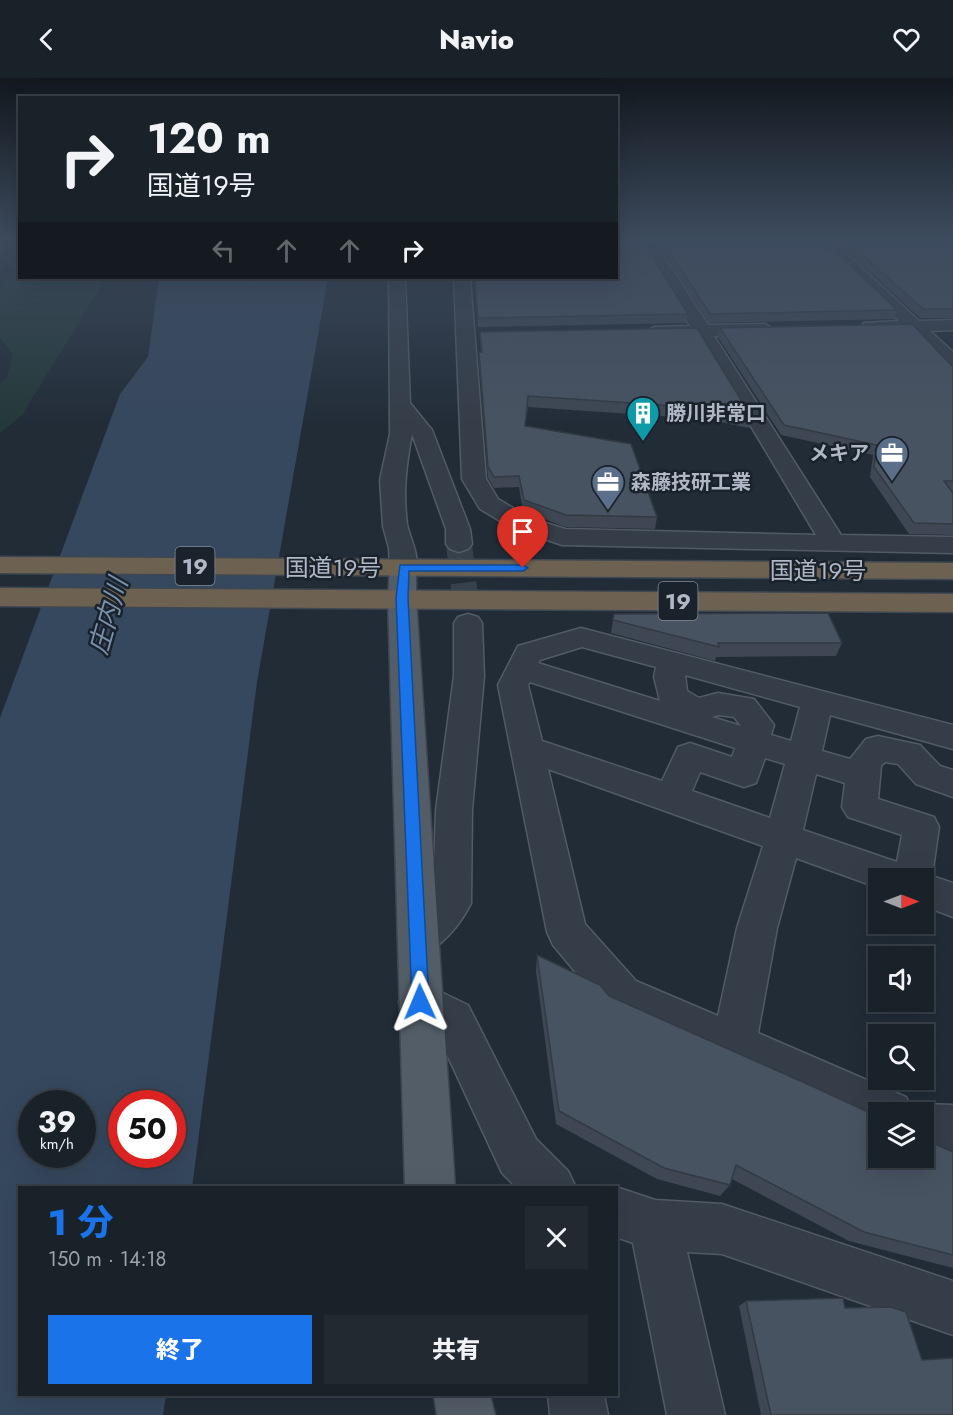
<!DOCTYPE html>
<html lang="ja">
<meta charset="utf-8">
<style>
body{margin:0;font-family:Jost,"Noto Sans JP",sans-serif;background:#222931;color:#f1f3f6;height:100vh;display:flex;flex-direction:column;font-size:22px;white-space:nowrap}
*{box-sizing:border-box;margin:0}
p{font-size:20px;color:#9fa3a8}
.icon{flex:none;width:33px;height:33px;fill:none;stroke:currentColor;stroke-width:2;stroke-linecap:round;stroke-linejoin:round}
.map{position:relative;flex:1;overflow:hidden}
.details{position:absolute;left:18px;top:1108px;width:600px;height:210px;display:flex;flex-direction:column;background:#192129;border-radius:0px;box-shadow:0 6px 24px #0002,0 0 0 2px #373e46}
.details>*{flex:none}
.hud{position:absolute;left:18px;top:18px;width:600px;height:183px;border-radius:0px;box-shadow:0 6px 24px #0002,0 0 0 2px #373e46;background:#192129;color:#f1f3f6;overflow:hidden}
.needle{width:39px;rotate:90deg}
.fabs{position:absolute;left:868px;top:790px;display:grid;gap:12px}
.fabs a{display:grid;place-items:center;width:66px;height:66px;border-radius:0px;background:#192129;box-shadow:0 6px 24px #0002,0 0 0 2px #373e46;font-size:30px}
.speed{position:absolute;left:18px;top:1012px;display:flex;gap:12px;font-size:30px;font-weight:700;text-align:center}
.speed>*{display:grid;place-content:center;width:78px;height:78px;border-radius:50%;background:#192129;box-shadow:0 6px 24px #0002,0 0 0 2px #373e46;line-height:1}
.speed small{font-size:15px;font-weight:400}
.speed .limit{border:9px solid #d22;background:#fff;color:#111}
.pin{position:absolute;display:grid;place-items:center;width:51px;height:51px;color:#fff;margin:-62px -26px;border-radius:50% 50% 50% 0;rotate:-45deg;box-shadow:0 0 6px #0007}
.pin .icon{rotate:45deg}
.me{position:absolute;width:66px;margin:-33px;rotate:359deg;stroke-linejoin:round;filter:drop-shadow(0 0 4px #0008)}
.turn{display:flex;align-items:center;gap:21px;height:126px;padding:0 30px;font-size:27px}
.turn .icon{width:78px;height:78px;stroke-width:2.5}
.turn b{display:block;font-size:42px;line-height:51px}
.lanes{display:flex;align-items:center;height:57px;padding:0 30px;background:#0003;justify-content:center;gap:30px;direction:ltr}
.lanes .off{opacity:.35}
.round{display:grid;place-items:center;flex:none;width:63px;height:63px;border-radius:0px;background:#222931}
.summary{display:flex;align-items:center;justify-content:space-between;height:102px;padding:0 30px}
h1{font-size:36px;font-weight:800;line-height:45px;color:#1a73e8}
.cta{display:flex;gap:12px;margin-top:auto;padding:12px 30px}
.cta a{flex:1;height:69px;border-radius:0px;background:#1a73e8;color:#fff;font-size:24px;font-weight:800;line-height:69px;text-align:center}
.cta a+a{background:#222931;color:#f1f3f6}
header{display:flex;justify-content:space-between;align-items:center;height:78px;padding:0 30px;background:#192129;font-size:27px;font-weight:800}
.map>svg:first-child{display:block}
</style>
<header><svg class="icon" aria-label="back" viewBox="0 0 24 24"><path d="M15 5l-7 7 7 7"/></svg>Navio<svg class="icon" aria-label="heart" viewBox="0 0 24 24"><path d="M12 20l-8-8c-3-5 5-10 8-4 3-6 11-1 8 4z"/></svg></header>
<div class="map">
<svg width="953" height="1337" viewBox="0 0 953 1337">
<rect width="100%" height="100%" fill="#212c37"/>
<polygon fill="#243939" points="19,162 20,200 106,200 22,337 0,355 0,305 7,299 13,276 0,260 0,209 11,194 6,181"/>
<path fill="#36485e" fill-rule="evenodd" d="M159 200H328L257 604 192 1110H20V1317H166L163 1337H0V640L120 316 148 279ZM32 1026H82V1077H32ZM122 1026H172V1077H122Z"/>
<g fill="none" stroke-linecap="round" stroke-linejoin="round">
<polyline stroke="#36414c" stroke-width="26" stroke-dasharray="26 13" stroke-linecap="butt" points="459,466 468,545"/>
<defs>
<g id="minor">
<polygon points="638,160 652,160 708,247 765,246 774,251 765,256 714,258 841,457 953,459 953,475 562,467 512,450 480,431 462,401 454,200 470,200 486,401 498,421 530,440 565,451 816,457 697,258 654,259 645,254 654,249 690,248"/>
<polygon points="814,160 830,160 919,243 953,242 953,252 930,253 953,274 953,290 946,288 910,253 864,253 861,249 864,245 899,243"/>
<path d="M389 200H405L410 325 432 352 470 451 472 466 468 471 459 474 450 471 446 466V451L412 356C406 387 403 414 407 446 410 462 423 481 412 496L403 498 394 496 390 490 389 470 383 448 380 402 390 356Z"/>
<path d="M468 536 478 539 482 545 484 598 472 732 471 825C461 846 441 870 419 878L405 873 399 860 405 847 433 819 436 732 454 598V545L458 539Z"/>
<path d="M581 550 953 647V671L830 637 822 673 850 681 866 661 878 658 920 667 940 688 953 692V719L916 706 898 686 885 684 881 688 878 721 934 739 939 749 932 798 953 805V839L924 828V801H879V810L796 780 777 850 758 955 906 1019 912 1032 924 1026 953 1027V1075L924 1074V1035H879V1054L606 931 553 867 547 854 498 607 518 568ZM582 569 656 589 654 599 660 623 538 585 540 582ZM685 597 800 629 791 663 771 657 774 647 754 621 718 615 699 620 687 613ZM530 604 735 670 732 679 690 665 678 669 662 703 542 663 528 607ZM718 637 734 639 741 648 712 639ZM765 680 785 686 770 740 692 713 700 694 744 709 756 705ZM548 691 763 768 737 850 718 938 636 903 585 846ZM816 696 845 705 842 729 848 739 902 757 897 784 803 752Z"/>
<polygon points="420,904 468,927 536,1061 568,1093 576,1110 517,1110 502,1095 438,957 405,938 399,924 405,910"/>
<polygon points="616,1109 655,1122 722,1126 953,1203 953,1257 722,1176 687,1174 725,1337 667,1337 633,1165 616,1159 616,1110 613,1110"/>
<polygon points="548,1317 604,1317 608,1337 550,1337"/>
</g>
<g id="major">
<polygon points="403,482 412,484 416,490 416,520 455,1110 405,1110 388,520 390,490 394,484"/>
<polygon points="434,1317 490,1317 495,1337 437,1337"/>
</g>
<g id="highway">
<polygon points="0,479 953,485 953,501 0,495"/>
<polygon points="0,510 953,516 953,534 0,528"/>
</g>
</defs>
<use href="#minor" stroke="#525b65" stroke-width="3"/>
<use href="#major" stroke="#3e4651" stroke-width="3"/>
<use href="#highway" stroke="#3f4852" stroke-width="3"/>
<use href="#minor" fill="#353d48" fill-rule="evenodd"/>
<use href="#major" fill="#535d68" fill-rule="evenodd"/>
<use href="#highway" fill="#6d6152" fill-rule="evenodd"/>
</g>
<g fill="#3e4753">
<polygon points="655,160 821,160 897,232 894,241 708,245"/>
<polygon points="834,160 953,160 953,240 920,240"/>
<polygon points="475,200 616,200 688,236 686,245 478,249"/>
<polygon points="720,250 953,289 953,413 952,413 953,415 953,457 909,456 870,399 873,377 781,357 718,259"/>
<polygon points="480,254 752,340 749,350 705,341 528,329 525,348 657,439 655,451 565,449 523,433 519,409 494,410 488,400 479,284 479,274 481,274"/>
<polygon points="614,536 842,565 836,578 716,579 715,583 611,555"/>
<polygon points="537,877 609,918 953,1074 953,1190 849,1163 732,1101 730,1107 720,1118 657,1101 556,1046 536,893"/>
<polygon points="746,1223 845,1230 922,1282 953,1337 761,1337 739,1228"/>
</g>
<g fill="#485361" stroke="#323a44" stroke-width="1.5">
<polygon points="616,160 641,160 688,236 478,240 475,200 616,200"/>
<polygon points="661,160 821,160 897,232 710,236"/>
<polygon points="844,160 953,160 953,231 923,231"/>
<polygon points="912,246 953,289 953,403 944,403 953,415 953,446 914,445 874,389 877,367 784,347 720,250"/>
<polygon points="697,250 752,340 707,330 528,318 525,348 631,366 657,439 566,437 524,422 519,398 494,399 488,389 479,274 482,274 480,254"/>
<polygon points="828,535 842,565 718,565 719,569 613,542 614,536"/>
<polygon points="537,877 600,907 609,918 814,1009 879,1039 879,1080 924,1080 924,1061 953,1074 953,1177 864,1154 736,1087 730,1107 664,1090 559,1033"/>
<polygon points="843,1220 845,1230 891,1229 906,1234 922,1282 953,1280 953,1337 771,1337 746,1223"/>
</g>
<linearGradient id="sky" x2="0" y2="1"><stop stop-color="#12181e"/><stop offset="0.46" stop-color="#3d4b5e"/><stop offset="1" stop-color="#3d4b5e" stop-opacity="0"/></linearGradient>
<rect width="953" height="348" fill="url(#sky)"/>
<polygon fill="#1a73e8" stroke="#114b97" stroke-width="1.5" points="400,487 523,487 528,490 523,493 409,493 408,520 429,924 427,930 420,932 414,930 412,924 396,520"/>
<defs>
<symbol id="building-pin" viewBox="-11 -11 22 30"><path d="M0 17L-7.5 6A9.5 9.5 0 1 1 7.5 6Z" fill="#0f9aa8" stroke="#1a222c"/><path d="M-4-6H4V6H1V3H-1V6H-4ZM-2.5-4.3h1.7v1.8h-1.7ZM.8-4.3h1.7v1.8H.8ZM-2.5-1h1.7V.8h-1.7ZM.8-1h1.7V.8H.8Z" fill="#fff"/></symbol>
<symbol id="office-pin" viewBox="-11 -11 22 30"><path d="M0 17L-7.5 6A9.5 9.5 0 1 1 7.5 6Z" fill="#5c6f8a" stroke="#1a222c"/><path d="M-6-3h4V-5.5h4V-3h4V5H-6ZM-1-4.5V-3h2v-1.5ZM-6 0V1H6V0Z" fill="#fff"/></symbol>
</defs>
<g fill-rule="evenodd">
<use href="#building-pin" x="624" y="316" width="38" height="52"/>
<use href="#office-pin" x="873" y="356" width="38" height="52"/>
<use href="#office-pin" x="589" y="385" width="38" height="52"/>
</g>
<g text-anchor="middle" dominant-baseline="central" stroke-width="5" stroke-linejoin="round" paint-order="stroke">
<g font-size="20" font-weight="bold" fill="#afb8c4" stroke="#1a222c" text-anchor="start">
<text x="666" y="335">勝川非常口</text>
<text x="869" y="375" text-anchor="end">メキア</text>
<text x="631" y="404">森藤技研工業</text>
</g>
<g fill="#1a222c" stroke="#828b96" stroke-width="1.5">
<rect x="175.5" y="469" width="39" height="38" rx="4.5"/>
<rect x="658.5" y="504" width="39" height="38" rx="4.5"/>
</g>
<g font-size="22" font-weight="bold" fill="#afb8c4">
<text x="195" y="488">19</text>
<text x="678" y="523">19</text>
</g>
<g font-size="24" fill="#afb8c4" stroke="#1a222c">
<text x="333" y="489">国道19号</text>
<text x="818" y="492">国道19号</text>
</g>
<g font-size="26" font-style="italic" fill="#7890ab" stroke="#1a222c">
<text transform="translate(108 538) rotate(-74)">庄内川</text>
</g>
</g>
</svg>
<div class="fabs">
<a><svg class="needle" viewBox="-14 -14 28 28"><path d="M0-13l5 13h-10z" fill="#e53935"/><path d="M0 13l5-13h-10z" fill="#9fa3a8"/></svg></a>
<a><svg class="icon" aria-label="sound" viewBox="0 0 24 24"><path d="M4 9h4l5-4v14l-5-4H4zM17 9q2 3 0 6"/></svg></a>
<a><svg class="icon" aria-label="search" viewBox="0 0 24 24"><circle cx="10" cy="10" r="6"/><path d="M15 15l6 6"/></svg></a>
<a><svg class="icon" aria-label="layers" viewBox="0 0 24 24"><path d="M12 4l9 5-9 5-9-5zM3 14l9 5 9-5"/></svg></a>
</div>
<div class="speed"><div>39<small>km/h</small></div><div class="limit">50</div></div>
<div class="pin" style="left:523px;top:490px;background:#d93025"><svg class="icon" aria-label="arrive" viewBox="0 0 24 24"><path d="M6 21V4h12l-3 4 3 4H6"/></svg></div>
<svg class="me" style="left:420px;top:924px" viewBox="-20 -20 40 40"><path d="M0-17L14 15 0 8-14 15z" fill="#1a73e8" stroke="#fff" stroke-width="4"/></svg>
<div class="hud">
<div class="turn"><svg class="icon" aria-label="right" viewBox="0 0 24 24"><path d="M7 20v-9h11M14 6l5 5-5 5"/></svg><div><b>120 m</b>国道19号</div></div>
<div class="lanes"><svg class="icon off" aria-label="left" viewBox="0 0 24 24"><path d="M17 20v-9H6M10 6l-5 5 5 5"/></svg><svg class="icon off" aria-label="ahead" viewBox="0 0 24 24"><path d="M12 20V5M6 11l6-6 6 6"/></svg><svg class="icon off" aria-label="ahead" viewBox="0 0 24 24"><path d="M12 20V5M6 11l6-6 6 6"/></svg><svg class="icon" aria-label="right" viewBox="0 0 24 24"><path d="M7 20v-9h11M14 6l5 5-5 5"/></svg></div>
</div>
<section class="details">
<div class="summary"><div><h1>1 分</h1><p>150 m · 14:18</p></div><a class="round"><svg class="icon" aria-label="close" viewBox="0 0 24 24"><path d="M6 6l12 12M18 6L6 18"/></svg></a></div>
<div class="cta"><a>終了</a><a>共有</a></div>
</section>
</div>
